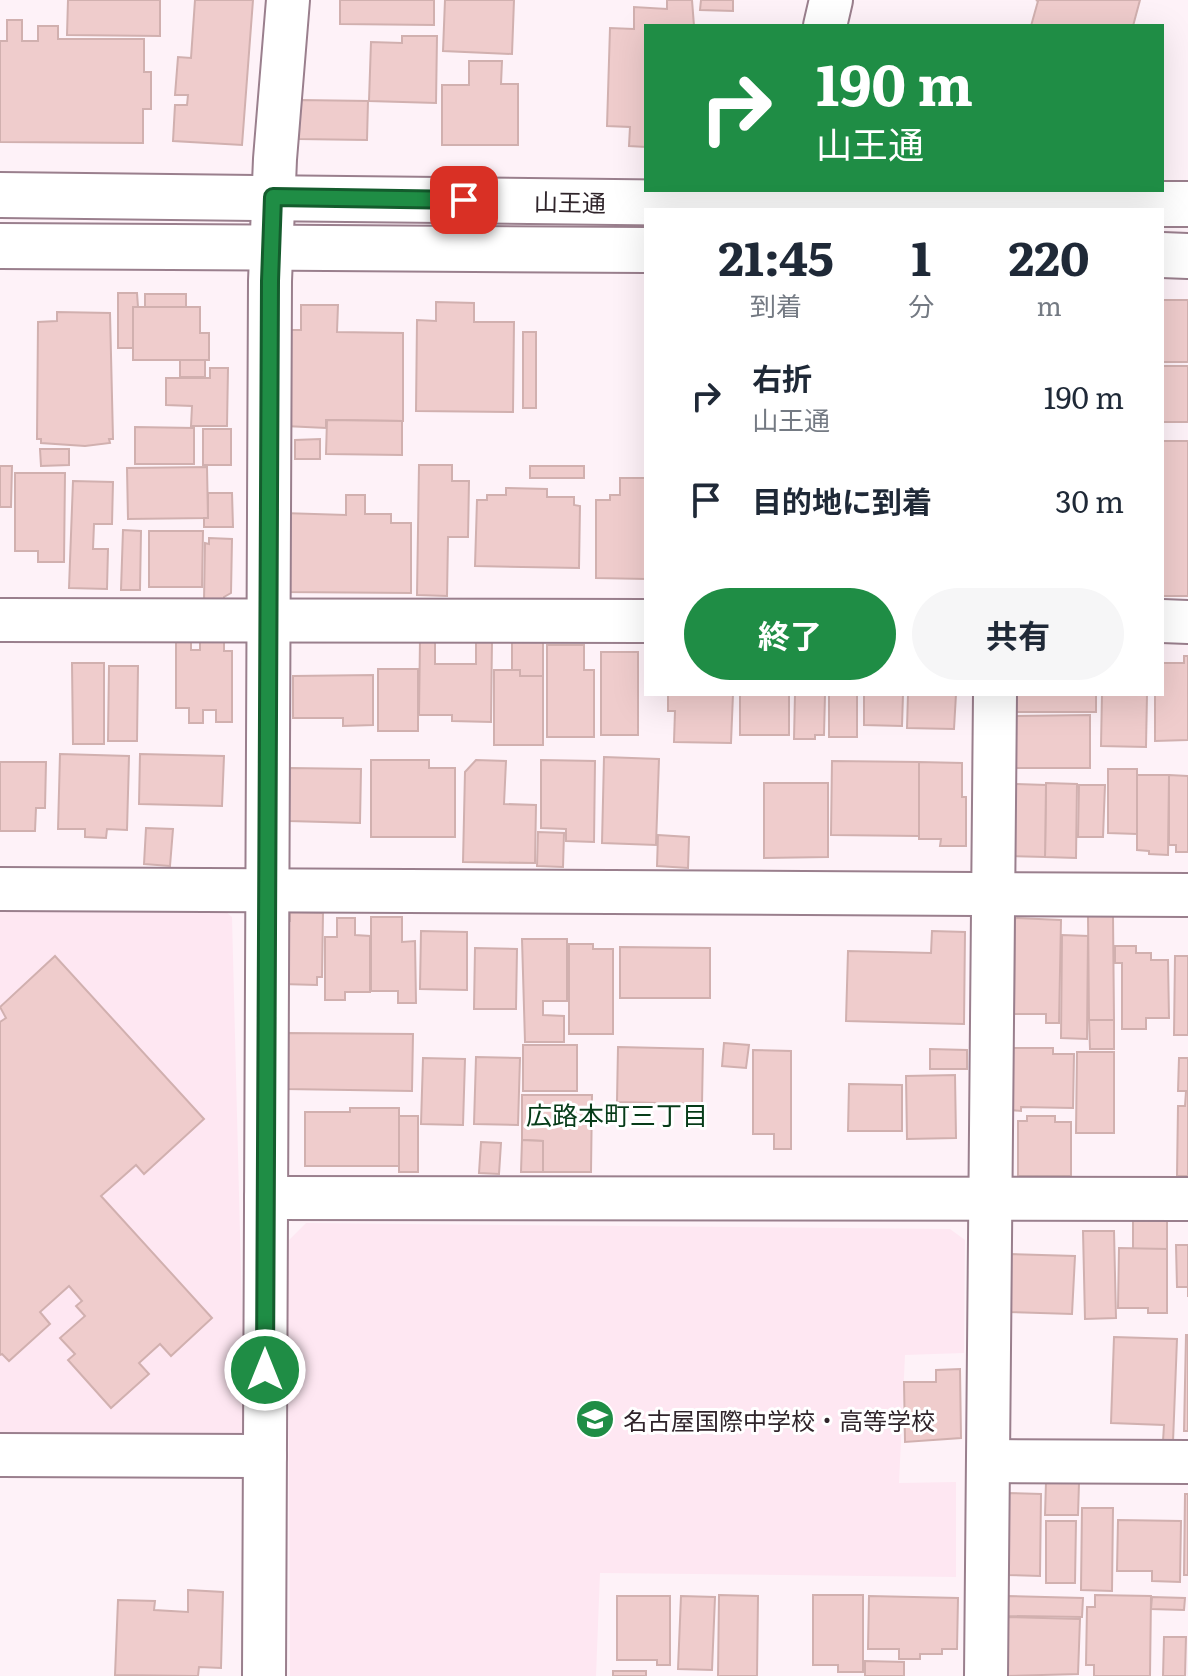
<!DOCTYPE html>
<html lang="ja">
<meta charset="utf-8">
<style>
body{margin:0;font-family:Literata,"Noto Sans JP",serif;background:#f6f6f7;color:#1f2937;height:100vh;display:flex;flex-direction:column;font-size:30px;white-space:nowrap}
*{box-sizing:border-box;margin:0}
p{font-size:26px;color:#747a83}
.icon{flex:none;width:44px;height:44px;fill:none;stroke:currentColor;stroke-width:2;stroke-linecap:round;stroke-linejoin:round}
.map{position:relative;flex:1;overflow:hidden}
.side{position:absolute;left:644px;top:208px;width:520px;height:488px;display:flex;flex-direction:column;background:#fff;border-radius:0px;box-shadow:0 8px 32px #0002}
.side>*{flex:none}
.guide{position:absolute;left:644px;top:24px;width:520px;height:168px;border-radius:0px;box-shadow:0 8px 32px #0002;background:#1f8d45;color:#fff;overflow:hidden}
.pin{position:absolute;display:grid;place-items:center;width:68px;height:68px;color:#fff;margin:-34px;border-radius:16px;box-shadow:0 4px 12px #0006}
.me{position:absolute;width:88px;margin:-44px;rotate:0deg;stroke-linejoin:round;filter:drop-shadow(0 0 6px #0008)}
.turn{display:flex;align-items:center;gap:28px;height:168px;padding:0 40px;font-size:36px}
.turn .icon{width:104px;height:104px;stroke-width:2.5}
.turn b{display:block;font-size:56px;line-height:68px}
.eta{display:flex;justify-content:space-evenly;align-items:center;height:136px;text-align:center}
.eta b{font-size:48px;font-weight:700;line-height:56px}
.primary-button{display:flex;gap:16px;margin-top:auto;padding:16px 40px}
.primary-button a{flex:1;height:92px;border-radius:48px;background:#1f8d45;color:#fff;font-size:32px;font-weight:700;line-height:92px;text-align:center}
.primary-button a+a{background:#f6f6f7;color:#1f2937}
ul{padding:0;list-style:none}
li{display:flex;align-items:center;gap:24px;height:104px;padding:0 40px}
li div{flex:1}
li b{display:block;font-size:30px}
li em{font-style:normal}
.map>svg:first-child{display:block}
</style>
<div class="map">
<svg width="1188" height="1676" viewBox="0 0 1188 1676">
<rect width="100%" height="100%" fill="#fef2f8"/>
<g fill="#fee7f2">
<polygon points="220,907 232,917 245,1431 233,1443 0,1441 0,908"/>
<polygon points="306,1223 950,1229 965,1240 964,1353 905,1355 899,1483 956,1482 956,1577 600,1573 596,1676 290,1676 288,1241"/>
</g>
<g fill="#efcccc" stroke="#d1b0af" stroke-width="2">
<polygon points="68,0 160,0 160,36 67,35"/>
<polygon points="195,0 253,0 242,145 173,141 175,105 187,105 188,95 175,95 178,57 191,58"/>
<polygon points="340,0 434,0 434,25 340,24"/>
<polygon points="445,0 514,0 512,54 443,51"/>
<polygon points="667,0 692,0 694,26 646,26 646,147 629,146 630,127 607,126 610,28 634,29 634,7 667,9"/>
<polygon points="701,0 733,0 733,11 700,10"/>
<polygon points="1036,0 1140,0 1133,26 1031,26 1038,1"/>
<polygon points="7,20 22,20 22,41 38,41 38,26 58,26 58,39 144,39 144,72 151,72 151,109 143,109 143,143 0,142 0,41 7,41"/>
<polygon points="402,36 437,36 436,103 369,101 371,42 402,43"/>
<polygon points="469,61 502,61 501,84 518,84 518,145 442,145 442,85 469,85"/>
<polygon points="300,100 368,101 367,140 299,139"/>
<polygon points="118,293 137,293 138,307 133,307 133,348 118,348"/>
<rect x="145" y="294" width="41" height="13"/>
<rect x="1162" y="300" width="26" height="62"/>
<polygon points="436,302 474,303 474,322 514,322 513,412 416,411 417,320 436,321"/>
<polygon points="301,305 338,305 337,332 403,333 403,421 326,420 326,428 285,426 286,330 301,330"/>
<polygon points="133,307 200,307 200,333 209,333 209,360 133,360"/>
<polygon points="57,312 110,313 113,439 109,439 110,443 85,446 41,443 41,439 37,439 38,322 57,321"/>
<rect x="523" y="332" width="13" height="76"/>
<rect x="180" y="360" width="25" height="17"/>
<rect x="1162" y="366" width="26" height="56"/>
<polygon points="210,368 228,368 227,426 191,426 192,406 166,405 166,378 210,378"/>
<polygon points="327,420 402,421 402,455 326,454"/>
<polygon points="135,427 194,428 194,464 135,464"/>
<rect x="203" y="429" width="28" height="36"/>
<polygon points="320,439 320,459 295,459 295,440"/>
<rect x="1162" y="441" width="26" height="155"/>
<polygon points="40,449 69,449 69,465 41,466"/>
<polygon points="419,465 452,465 452,481 469,481 468,537 448,537 447,596 417,595"/>
<polygon points="0,466 12,466 11,507 0,507"/>
<rect x="530" y="466" width="54" height="12"/>
<polygon points="207,467 208,518 128,519 127,468"/>
<polygon points="15,473 65,473 64,562 38,562 38,551 15,551"/>
<polygon points="620,478 646,478 646,579 596,578 596,500 610,500 610,495 620,495"/>
<polygon points="73,481 113,482 112,524 94,524 93,549 108,549 107,589 69,588"/>
<polygon points="506,488 547,489 547,497 574,497 574,505 580,506 579,568 475,566 477,500 487,500 487,495 506,495"/>
<polygon points="208,493 232,493 233,527 204,527 204,518 208,518"/>
<polygon points="346,495 365,495 365,514 391,514 391,523 411,523 411,593 282,592 283,513 346,515"/>
<polygon points="123,530 141,531 140,590 121,590"/>
<polygon points="149,531 203,531 202,587 149,587"/>
<polygon points="209,538 232,539 231,593 224,597 224,601 204,601 205,543 209,544"/>
<polygon points="176,639 191,639 191,650 200,650 200,639 224,639 224,651 232,651 232,722 216,722 216,710 203,710 203,723 189,723 189,708 176,708"/>
<polygon points="420,639 435,639 435,664 476,664 476,639 492,640 491,722 452,721 452,715 419,715"/>
<polygon points="512,641 543,641 543,676 520,676 520,670 512,670"/>
<polygon points="547,645 584,645 584,670 594,670 594,737 547,737"/>
<rect x="601" y="652" width="37" height="83"/>
<polygon points="1184,656 1188,656 1188,740 1155,741 1155,694 1162,694 1162,663 1184,663"/>
<polygon points="72,663 104,663 104,744 73,744"/>
<polygon points="109,666 138,666 137,741 108,741"/>
<rect x="378" y="669" width="40" height="62"/>
<polygon points="494,670 520,670 520,676 543,676 543,745 494,745"/>
<polygon points="373,675 373,725 343,726 343,718 293,718 293,676"/>
<polygon points="668,694 733,694 731,743 674,742 675,711 668,711"/>
<rect x="740" y="694" width="49" height="41"/>
<polygon points="795,694 825,694 824,735 815,735 815,739 794,739"/>
<rect x="829" y="694" width="28" height="43"/>
<polygon points="864,694 903,694 902,726 864,725"/>
<polygon points="908,694 956,694 954,729 907,728"/>
<rect x="1006" y="694" width="90" height="18"/>
<polygon points="1102,694 1147,694 1146,747 1101,746"/>
<polygon points="1090,715 1090,768 1015,768 1015,716"/>
<polygon points="60,754 129,756 127,830 107,829 106,838 85,837 85,829 58,829"/>
<polygon points="140,754 224,756 222,806 139,804"/>
<polygon points="604,757 659,759 656,845 602,843"/>
<polygon points="371,760 429,760 429,768 455,768 455,837 371,837"/>
<polygon points="476,760 506,761 504,804 536,805 535,863 463,862 465,772"/>
<polygon points="541,760 595,761 594,842 566,841 566,829 541,828"/>
<polygon points="832,761 919,762 919,836 831,835"/>
<polygon points="0,762 46,762 45,808 36,808 35,831 0,831"/>
<polygon points="919,762 962,763 962,797 966,797 966,846 940,846 941,839 919,839"/>
<polygon points="290,768 361,769 360,823 289,821"/>
<polygon points="1108,769 1137,769 1137,834 1108,833"/>
<polygon points="1137,775 1169,775 1168,855 1149,854 1149,851 1137,850"/>
<polygon points="1169,775 1188,776 1188,852 1176,852 1176,845 1169,845"/>
<polygon points="764,783 828,783 828,857 764,858"/>
<polygon points="1046,783 1077,784 1076,858 1045,857"/>
<polygon points="1015,784 1046,785 1045,857 1010,856"/>
<polygon points="1079,785 1105,785 1103,837 1078,837"/>
<polygon points="146,828 173,829 170,866 144,864"/>
<polygon points="538,832 564,833 563,867 537,866"/>
<polygon points="658,835 689,837 688,868 657,866"/>
<polygon points="290,912 323,913 322,977 317,977 317,985 282,984 283,921 290,921"/>
<polygon points="1088,916 1113,916 1114,1020 1089,1020"/>
<polygon points="371,917 402,917 402,942 415,941 416,1003 398,1003 398,991 371,991"/>
<polygon points="337,918 355,918 355,935 370,936 370,992 345,992 345,1000 325,1000 325,937 337,937"/>
<polygon points="1015,918 1061,920 1059,1023 1046,1023 1046,1014 1014,1014"/>
<polygon points="421,931 467,932 467,990 420,989"/>
<polygon points="932,931 965,932 964,1024 846,1021 848,951 931,953"/>
<polygon points="1062,935 1088,936 1087,1039 1061,1038"/>
<polygon points="522,939 567,939 567,1001 543,1001 543,1015 564,1016 564,1042 525,1042"/>
<polygon points="569,944 593,944 593,949 613,949 613,1034 569,1034"/>
<polygon points="1115,946 1136,946 1136,953 1151,953 1151,960 1168,960 1169,1018 1146,1018 1146,1029 1122,1029 1122,963 1115,963"/>
<polygon points="620,947 710,948 710,998 620,998"/>
<polygon points="475,948 517,949 516,1009 474,1009"/>
<polygon points="55,956 204,1119 144,1174 136,1165 101,1196 212,1318 171,1356 160,1344 139,1363 149,1374 111,1408 68,1360 75,1354 60,1338 85,1316 76,1306 82,1301 69,1286 40,1312 50,1324 9,1361 2,1354 0,1355 0,1022 6,1018 0,1007"/>
<polygon points="1175,956 1188,956 1188,1035 1174,1035"/>
<polygon points="1089,1020 1114,1020 1114,1049 1090,1049"/>
<polygon points="287,1033 413,1034 412,1091 286,1089"/>
<polygon points="724,1043 749,1045 746,1068 722,1066"/>
<rect x="523" y="1045" width="54" height="46"/>
<polygon points="618,1047 703,1049 702,1104 617,1102"/>
<polygon points="1011,1048 1053,1048 1053,1054 1074,1054 1073,1108 1021,1107 1021,1111 1011,1110"/>
<polygon points="930,1049 967,1050 967,1069 930,1069"/>
<polygon points="753,1050 791,1051 791,1149 774,1149 774,1134 753,1134"/>
<polygon points="1077,1052 1114,1052 1114,1133 1076,1133"/>
<polygon points="476,1057 520,1058 518,1125 474,1124"/>
<polygon points="423,1058 465,1059 463,1125 421,1124"/>
<polygon points="1179,1058 1188,1058 1188,1176 1177,1176 1178,1106 1185,1106 1186,1091 1178,1091"/>
<polygon points="955,1075 956,1138 907,1139 906,1076"/>
<polygon points="849,1084 902,1085 902,1131 848,1131"/>
<polygon points="522,1095 592,1095 591,1172 543,1172 543,1141 522,1140"/>
<polygon points="350,1108 399,1108 399,1166 305,1166 305,1112 350,1112"/>
<rect x="399" y="1116" width="19" height="56"/>
<polygon points="1027,1116 1055,1116 1055,1122 1071,1122 1071,1176 1018,1176 1018,1121 1027,1121"/>
<polygon points="522,1140 543,1141 543,1172 521,1172"/>
<polygon points="481,1142 501,1143 499,1174 479,1173"/>
<rect x="1133" y="1221" width="34" height="28"/>
<polygon points="1083,1231 1114,1231 1116,1318 1085,1319"/>
<polygon points="1176,1245 1188,1245 1188,1297 1188,1287 1177,1287"/>
<polygon points="1119,1248 1167,1249 1167,1313 1148,1313 1148,1308 1118,1308"/>
<polygon points="1008,1254 1075,1256 1072,1314 1006,1312"/>
<polygon points="1186,1335 1188,1335 1188,1431 1184,1431"/>
<polygon points="1114,1337 1177,1339 1173,1442 1163,1441 1164,1425 1111,1423"/>
<polygon points="960,1369 961,1438 905,1442 904,1382 936,1382 936,1370"/>
<polygon points="1046,1482 1079,1483 1078,1515 1045,1515"/>
<polygon points="1006,1493 1041,1494 1040,1576 1005,1575"/>
<polygon points="1185,1494 1188,1494 1188,1575 1184,1575"/>
<polygon points="1082,1508 1113,1508 1112,1591 1081,1590"/>
<polygon points="1118,1520 1181,1521 1180,1582 1152,1581 1152,1571 1117,1571"/>
<polygon points="1046,1521 1076,1521 1075,1583 1046,1583"/>
<polygon points="188,1590 223,1592 221,1668 199,1667 198,1676 115,1675 118,1600 155,1601 154,1610 188,1612"/>
<polygon points="719,1595 758,1596 757,1676 718,1676"/>
<polygon points="813,1595 863,1595 863,1672 838,1672 838,1665 813,1665"/>
<polygon points="1095,1595 1151,1596 1150,1676 1094,1676 1094,1665 1086,1665 1087,1607 1095,1607"/>
<polygon points="617,1596 670,1596 670,1665 657,1665 657,1660 617,1660"/>
<polygon points="681,1596 715,1597 712,1670 678,1669"/>
<polygon points="869,1596 958,1598 957,1649 942,1649 942,1654 920,1654 920,1659 899,1659 899,1649 868,1649"/>
<polygon points="1007,1596 1083,1598 1082,1617 1007,1616"/>
<polygon points="1152,1597 1185,1598 1184,1610 1151,1609"/>
<polygon points="1007,1617 1080,1619 1078,1674 1005,1676"/>
<polygon points="1164,1637 1186,1637 1185,1676 1163,1676"/>
<polygon points="865,1661 904,1662 904,1676 865,1676"/>
<rect x="613" y="1671" width="33" height="5"/>
</g>
<g fill="none" stroke-linecap="round" stroke-linejoin="round">
<defs>
<g id="minor">
<polyline points="825,26 831,0"/>
<polyline points="0,620 646,621"/>
<polyline points="1162,621 1188,622"/>
<polyline points="0,889 1188,895"/>
<polyline points="266,1198 1188,1199"/>
<polyline points="0,1455 265,1456"/>
<polyline points="988,1461 1188,1462"/>
<polyline points="264,1676 270,281 275,159 288,0"/>
<polyline points="986,1676 995,694"/>
</g>
<g id="primary">
<polyline points="0,195 782,204 1188,204"/>
<polyline points="0,246 646,250"/>
<polyline points="1162,255 1188,256"/>
</g>
</defs>
<use href="#minor" stroke="#9a7f8d" stroke-width="46"/>
<use href="#primary" stroke="#9a7f8d" stroke-width="48"/>
<use href="#minor" stroke="#fff" stroke-width="42"/>
<use href="#primary" stroke="#fff" stroke-width="44"/>
</g>
<g fill="none" stroke-linecap="round" stroke-linejoin="round">
<defs>
<polyline id="route" points="265,1370 270,281 273,197 464,200"/>
</defs>
<use href="#route" stroke="#145c2d" stroke-width="20"/>
<use href="#route" stroke="#1f8d45" stroke-width="14"/>
</g>
<defs>
<symbol id="school-disc" viewBox="-11 -11 22 22"><circle r="9.5" fill="#1f8d45" stroke="#fff"/><path d="M0-5L7-2L0 1L-7-2ZM-4 1L0 2.5L4 1V4Q0 6-4 4Z" fill="#fff"/></symbol>
</defs>
<g fill-rule="evenodd">
<use href="#school-disc" x="573" y="1397" width="44" height="44"/>
</g>
<g text-anchor="middle" dominant-baseline="central" stroke-width="6" stroke-linejoin="round" paint-order="stroke">
<g font-size="24" fill="#30252b" stroke="#fff">
<text transform="translate(570 201) rotate(1)">山王通</text>
</g>
<g font-size="24" fill="#30252b" stroke="#fff" text-anchor="start">
<text x="623" y="1419">名古屋国際中学校・高等学校</text>
</g>
<g font-size="26" fill="#073c19" stroke="#fff">
<text x="617" y="1113">広路本町三丁目</text>
</g>
</g>
</svg>
<div class="pin" style="left:464px;top:200px;background:#d93025"><svg class="icon" aria-label="arrive" viewBox="0 0 24 24"><path d="M6 21V4h12l-3 4 3 4H6"/></svg></div>
<svg class="me" style="left:265px;top:1370px" viewBox="-20 -20 40 40"><circle r="17" fill="#1f8d45" stroke="#fff" stroke-width="3"/><path d="M0-11L8 9 0 5-8 9z" fill="#fff"/></svg>
<div class="guide">
<div class="turn"><svg class="icon" aria-label="right" viewBox="0 0 24 24"><path d="M7 20v-9h11M14 6l5 5-5 5"/></svg><div><b>190 m</b>山王通</div></div>
</div>
<section class="side">
<div class="eta">
<div><b>21:45</b><p>到着</p></div>
<div><b>1</b><p>分</p></div>
<div><b>220</b><p>m</p></div>
</div>
<ul>
<li><svg class="icon" aria-label="right" viewBox="0 0 24 24"><path d="M7 20v-9h11M14 6l5 5-5 5"/></svg><div><b>右折</b><p>山王通</p></div><em>190 m</em></li>
<li><svg class="icon" aria-label="arrive" viewBox="0 0 24 24"><path d="M6 21V4h12l-3 4 3 4H6"/></svg><div><b>目的地に到着</b></div><em>30 m</em></li>
</ul>
<div class="primary-button"><a>終了</a><a>共有</a></div>
</section>
</div>
